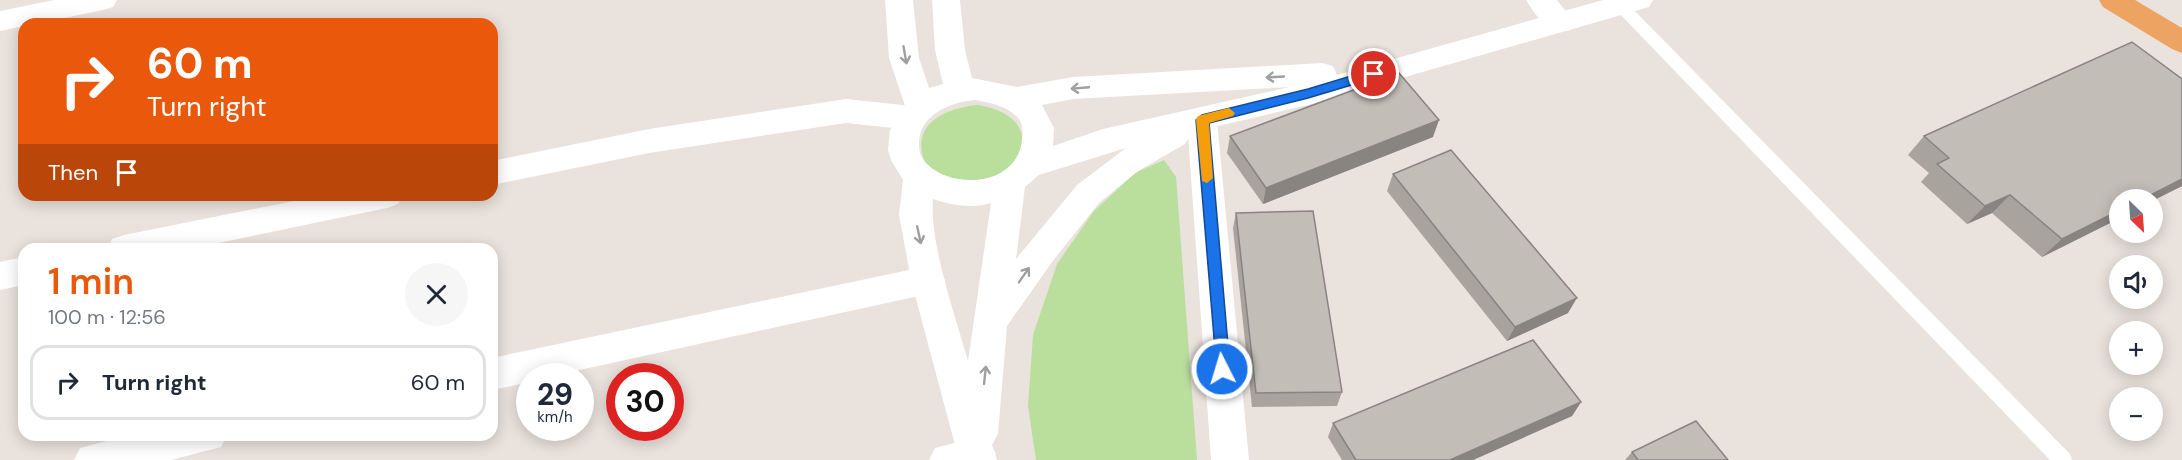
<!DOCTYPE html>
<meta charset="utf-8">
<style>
body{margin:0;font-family:"DM Sans",sans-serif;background:#f6f6f7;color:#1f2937;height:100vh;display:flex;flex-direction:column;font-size:22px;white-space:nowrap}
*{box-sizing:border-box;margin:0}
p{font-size:20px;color:#747a83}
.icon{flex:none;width:33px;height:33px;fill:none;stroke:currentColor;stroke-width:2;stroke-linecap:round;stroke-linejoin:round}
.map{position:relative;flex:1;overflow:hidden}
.details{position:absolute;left:18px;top:243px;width:480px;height:198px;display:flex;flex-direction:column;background:#fff;border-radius:18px;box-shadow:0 3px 15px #0003}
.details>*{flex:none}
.top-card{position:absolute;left:18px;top:18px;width:480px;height:183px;border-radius:18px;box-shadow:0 3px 15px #0003;background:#ea580c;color:#fff;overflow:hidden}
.needle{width:39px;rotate:155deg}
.tools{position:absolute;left:2109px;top:189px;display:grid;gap:12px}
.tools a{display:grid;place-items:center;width:54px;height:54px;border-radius:50%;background:#fff;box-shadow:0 3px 15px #0003;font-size:30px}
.speed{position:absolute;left:516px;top:363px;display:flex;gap:12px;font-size:30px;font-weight:700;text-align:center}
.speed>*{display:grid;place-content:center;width:78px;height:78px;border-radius:50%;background:#fff;box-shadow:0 3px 15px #0003;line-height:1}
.speed small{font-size:15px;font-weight:400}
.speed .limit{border:9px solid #d22;background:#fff;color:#111}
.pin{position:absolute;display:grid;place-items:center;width:51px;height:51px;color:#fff;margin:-26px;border:3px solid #fff;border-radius:50%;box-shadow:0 2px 6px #0007}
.me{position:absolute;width:66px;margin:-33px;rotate:355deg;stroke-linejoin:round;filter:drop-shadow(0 0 4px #0008)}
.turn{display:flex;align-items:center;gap:21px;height:126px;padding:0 30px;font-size:27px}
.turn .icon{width:78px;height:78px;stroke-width:2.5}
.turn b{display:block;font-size:42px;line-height:51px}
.then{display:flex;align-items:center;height:57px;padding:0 30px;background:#0003;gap:12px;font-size:22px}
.round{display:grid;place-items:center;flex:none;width:63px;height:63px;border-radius:32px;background:#f6f6f7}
.summary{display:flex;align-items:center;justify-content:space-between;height:102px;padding:0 30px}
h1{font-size:36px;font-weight:600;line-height:45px;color:#ea580c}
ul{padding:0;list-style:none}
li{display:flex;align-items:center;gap:18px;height:75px;margin:0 12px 9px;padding:0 18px;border:3px solid #e0e1e3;border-radius:18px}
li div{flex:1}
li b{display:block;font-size:22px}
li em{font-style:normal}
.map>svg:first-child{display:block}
</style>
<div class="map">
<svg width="2182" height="460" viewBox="0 0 2182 460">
<rect width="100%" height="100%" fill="#eae2dc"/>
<g fill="#bade9c">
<path d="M978 105C1056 118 1019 189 959 182 951 181 941 174 934 170 927 167 923 159 922 152 916 119 953 107 978 105Z"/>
<polygon points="1164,160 1176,177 1197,460 1036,460 1028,406 1033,335 1057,264 1094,211 1135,173"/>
</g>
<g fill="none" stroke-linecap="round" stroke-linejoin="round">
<polygon fill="#fff" fill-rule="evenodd" points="1621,1 1626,2 2070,454 2072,460 2050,460 1616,10 1614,6 1616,2"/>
<g fill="#fff" fill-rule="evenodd">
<polygon points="54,0 117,0 113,7 103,10 35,24 24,24 24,26 0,31 0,11"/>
<path d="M1526 0H1557L1575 23 1571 30C1550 36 1536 17 1526 0Z"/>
<polygon points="846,99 912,106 923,110 927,118 923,126 912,130 846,123 649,153 492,185 492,161 649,129"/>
<polygon points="1202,108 1213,112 1217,120 1249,460 1211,460 1187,120 1191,112"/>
<polygon points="324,195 403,195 398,204 387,208 189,249 107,249 112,239 124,235"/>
<polygon points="24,257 24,285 0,290 0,262"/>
<polygon points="928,266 940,270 945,280 940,290 928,294 552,376 530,376 530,382 492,390 492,358"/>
<polygon points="129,435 227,435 221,447 171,460 74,460 80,448"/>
<polygon points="977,437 990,442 996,454 993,460 929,460 935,448"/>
</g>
<path fill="#fff" fill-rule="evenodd" d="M885 0H913L919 58 929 88 943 84 935 50 932 0H960L965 50 972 78 1017 87 1073 77 1322 63 1333 66 1337 75 1603 0H1653L1649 7 1308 105 1188 133 1190 136 1185 144 1138 171 1099 203 1052 262 1007 326 998 434 992 445 997 460H959L911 280 899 215 903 180 891 160 888 150 890 130 905 106 889 58ZM1290 87 1103 129 1053 146 1054 128 1042 105 1073 99ZM975 100C990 103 1006 105 1017 117 1023 123 1023 131 1022 139 1019 184 956 191 928 165 921 159 919 152 919 144 919 115 950 102 975 100ZM1126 148 1077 185 1016 259 1025 187 1039 175ZM933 199C951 205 972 209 991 203L968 361C956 317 929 243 933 199Z"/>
<polygon fill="#eda361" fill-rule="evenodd" points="2099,0 2135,0 2182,28 2182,53 2172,49 2103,7"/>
</g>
<g fill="#a8a39d">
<polygon points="2182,79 2182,186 2152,201 2120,200 2120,218 2042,257 1992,213 1967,224 1921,182 1929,173 1908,155 1924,136"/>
<polygon points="1230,136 1433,137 1263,204 1227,153"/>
<polygon points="1393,174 1568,313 1507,341 1387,191"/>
<polygon points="1236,213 1342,392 1337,406 1252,407 1233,228"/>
<polygon points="1581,402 1572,416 1473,460 1342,460 1328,437 1333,423"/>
<polygon points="1632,452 1728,460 1625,460"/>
</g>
<g fill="#888480">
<polygon points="1439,120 1433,137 1263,204 1266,188"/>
<polygon points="2182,179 2182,186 2152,201 2152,200 2141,200"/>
<polygon points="2010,195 1992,213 1967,224 1985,206"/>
<polygon points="2120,210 2120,218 2042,257 2062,239"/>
<polygon points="1577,298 1568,313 1507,341 1515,327"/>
<polygon points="1581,402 1572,416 1473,460 1450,460"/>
</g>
<g fill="#c3bdb7" stroke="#888480" stroke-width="1.5">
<polygon points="2132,42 2182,79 2182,179 2141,200 2120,200 2120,210 2062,239 2010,195 1985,206 1937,164 1949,158 1924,136"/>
<polygon points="1399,73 1439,120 1266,188 1230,136"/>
<polygon points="1451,150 1577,298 1515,327 1393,174"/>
<polygon points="1313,211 1342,392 1256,393 1236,213"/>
<polygon points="1533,340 1581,402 1450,460 1356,460 1333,423"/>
<polygon points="1696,421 1728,460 1638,460 1632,452"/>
</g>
<defs><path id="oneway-shaft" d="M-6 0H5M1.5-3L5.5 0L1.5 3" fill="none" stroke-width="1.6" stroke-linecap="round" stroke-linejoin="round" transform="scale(1.5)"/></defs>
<g stroke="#9f9f9f">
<use href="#oneway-shaft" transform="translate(905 55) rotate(80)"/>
<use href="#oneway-shaft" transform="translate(1275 77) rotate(177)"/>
<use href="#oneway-shaft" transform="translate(1080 88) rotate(175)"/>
<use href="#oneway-shaft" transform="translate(919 235) rotate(78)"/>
<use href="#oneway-shaft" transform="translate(1024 275) rotate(-55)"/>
<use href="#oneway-shaft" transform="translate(985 375) rotate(-84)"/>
</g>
<polygon fill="#1a73e8" stroke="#114b97" stroke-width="1.5" points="1374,69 1378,71 1380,74 1378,77 1308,98 1209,123 1230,369 1228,374 1222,376 1217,374 1196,120 1202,115 1308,89"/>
<polygon fill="#f59e0b" points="1229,108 1235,113 1233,116 1209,123 1213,178 1207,183 1202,181 1196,120 1198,116"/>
</svg>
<div class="tools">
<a><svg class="needle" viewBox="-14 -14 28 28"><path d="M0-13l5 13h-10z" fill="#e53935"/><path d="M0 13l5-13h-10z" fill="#747a83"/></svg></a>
<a><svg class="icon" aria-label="sound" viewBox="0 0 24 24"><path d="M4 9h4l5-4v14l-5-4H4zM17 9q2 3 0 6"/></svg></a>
<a>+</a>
<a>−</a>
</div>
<div class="speed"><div>29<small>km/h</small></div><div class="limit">30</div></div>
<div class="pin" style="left:1374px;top:74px;background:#d93025"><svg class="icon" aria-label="arrive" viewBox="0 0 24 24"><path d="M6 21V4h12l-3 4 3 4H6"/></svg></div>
<svg class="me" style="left:1222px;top:369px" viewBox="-20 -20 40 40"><circle r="17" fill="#1a73e8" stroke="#fff" stroke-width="3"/><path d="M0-11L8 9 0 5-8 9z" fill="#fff"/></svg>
<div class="top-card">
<div class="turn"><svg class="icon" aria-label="right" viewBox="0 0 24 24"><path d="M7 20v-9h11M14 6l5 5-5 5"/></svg><div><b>60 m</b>Turn right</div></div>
<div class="then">Then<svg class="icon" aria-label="arrive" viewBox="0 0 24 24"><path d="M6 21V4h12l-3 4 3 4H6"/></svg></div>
</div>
<section class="details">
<div class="summary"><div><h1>1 min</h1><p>100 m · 12:56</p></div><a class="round"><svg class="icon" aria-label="close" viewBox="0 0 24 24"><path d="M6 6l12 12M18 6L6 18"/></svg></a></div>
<ul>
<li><svg class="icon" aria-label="right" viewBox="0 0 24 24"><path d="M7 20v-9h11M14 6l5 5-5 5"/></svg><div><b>Turn right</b></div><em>60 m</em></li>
</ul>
</section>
</div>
